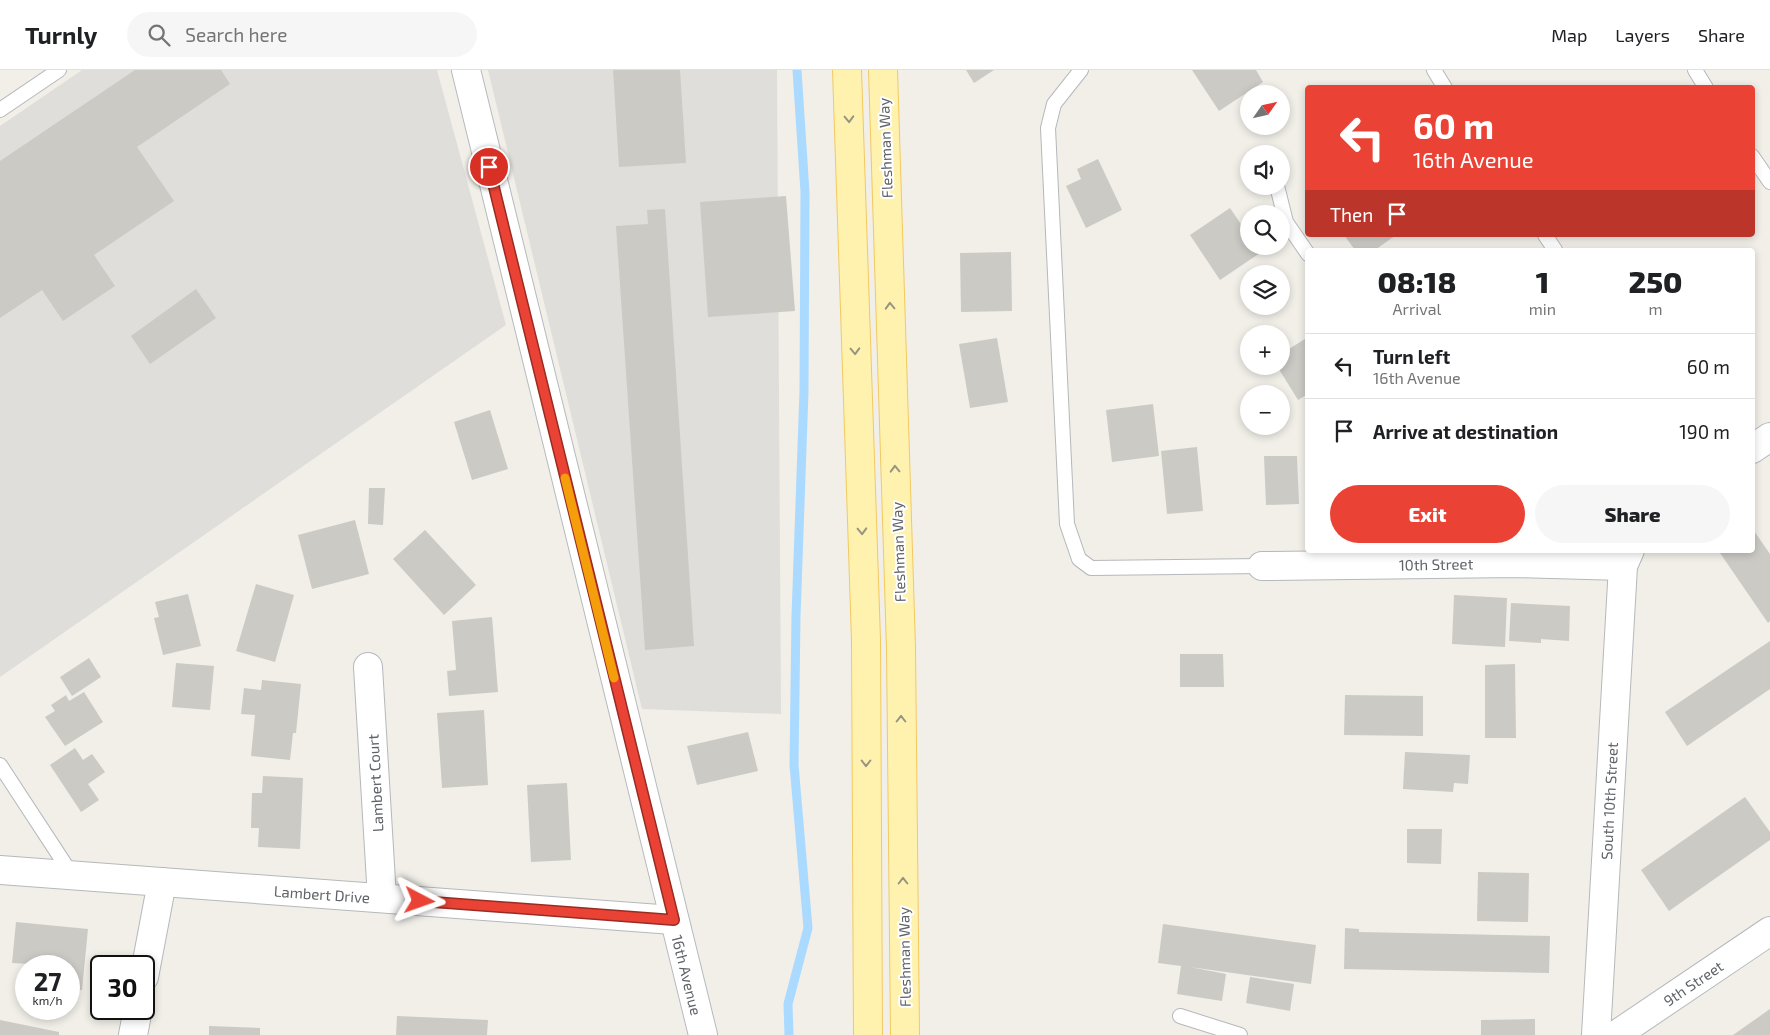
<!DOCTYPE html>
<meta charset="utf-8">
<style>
body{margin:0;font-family:"Exo 2",sans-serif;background:#f6f6f6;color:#202124;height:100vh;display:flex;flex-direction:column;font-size:19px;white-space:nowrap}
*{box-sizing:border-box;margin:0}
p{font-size:16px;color:#757577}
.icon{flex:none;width:28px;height:28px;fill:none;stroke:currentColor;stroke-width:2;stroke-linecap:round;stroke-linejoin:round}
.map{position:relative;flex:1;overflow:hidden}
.sheet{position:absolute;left:1305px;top:178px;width:450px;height:305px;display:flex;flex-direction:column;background:#fff;border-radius:5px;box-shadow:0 2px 8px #0003}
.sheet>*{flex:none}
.banner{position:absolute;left:1305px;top:15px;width:450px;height:152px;border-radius:5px;box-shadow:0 2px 8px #0003;background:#ea4335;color:#fff;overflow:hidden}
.needle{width:32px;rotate:56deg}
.buttons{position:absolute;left:1240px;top:15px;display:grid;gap:10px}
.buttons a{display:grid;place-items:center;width:50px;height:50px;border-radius:50%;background:#fff;box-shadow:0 2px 8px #0003;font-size:25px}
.speed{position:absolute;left:15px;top:885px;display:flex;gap:10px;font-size:25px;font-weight:700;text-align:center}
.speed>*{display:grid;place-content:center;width:65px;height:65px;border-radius:50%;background:#fff;box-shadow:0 2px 8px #0003;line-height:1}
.speed small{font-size:12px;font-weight:400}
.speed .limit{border:2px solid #111;border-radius:8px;background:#fff;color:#111}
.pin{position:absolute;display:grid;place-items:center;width:42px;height:42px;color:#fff;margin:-21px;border:2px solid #fff;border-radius:50%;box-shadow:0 1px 5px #0007}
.me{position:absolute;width:55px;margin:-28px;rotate:94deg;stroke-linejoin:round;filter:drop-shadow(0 0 4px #0008)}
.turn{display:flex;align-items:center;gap:18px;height:105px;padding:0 25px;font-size:22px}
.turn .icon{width:65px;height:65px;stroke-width:2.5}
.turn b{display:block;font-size:35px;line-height:42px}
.then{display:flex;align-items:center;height:48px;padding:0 25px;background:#0003;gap:10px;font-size:19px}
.eta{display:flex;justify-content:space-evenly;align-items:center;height:85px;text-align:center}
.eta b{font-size:30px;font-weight:800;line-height:35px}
.button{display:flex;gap:10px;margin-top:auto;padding:10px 25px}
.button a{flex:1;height:58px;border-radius:30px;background:#ea4335;color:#fff;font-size:20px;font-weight:800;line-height:58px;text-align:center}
.button a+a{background:#f6f6f6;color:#202124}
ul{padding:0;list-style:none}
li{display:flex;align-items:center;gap:15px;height:65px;padding:0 25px;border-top:1px solid #e0e0e0}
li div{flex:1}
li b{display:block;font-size:19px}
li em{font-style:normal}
header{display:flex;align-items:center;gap:30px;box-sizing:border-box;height:70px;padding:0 25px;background:#fff;border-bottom:1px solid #e0e0e0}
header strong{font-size:24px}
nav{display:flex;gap:28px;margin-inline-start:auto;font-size:18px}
.search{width:350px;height:45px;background:#f6f6f6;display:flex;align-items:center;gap:12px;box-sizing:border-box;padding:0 18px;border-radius:28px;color:#757577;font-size:19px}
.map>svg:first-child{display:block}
</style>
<header>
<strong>Turnly</strong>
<div class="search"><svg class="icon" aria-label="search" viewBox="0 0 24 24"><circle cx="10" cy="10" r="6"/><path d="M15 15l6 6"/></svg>Search here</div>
<nav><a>Map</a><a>Layers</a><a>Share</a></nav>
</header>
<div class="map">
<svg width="1770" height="965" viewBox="0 0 1770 965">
<rect width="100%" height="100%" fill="#f1efe8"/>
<g fill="#e0deda">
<polygon points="82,0 437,0 506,255 0,607 0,56"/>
<polygon points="488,0 777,0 781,644 642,639"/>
</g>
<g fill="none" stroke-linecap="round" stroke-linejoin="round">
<polyline stroke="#aadaff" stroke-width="9" points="789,965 788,934 808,858 794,695 796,546 804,321 805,122 797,0"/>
</g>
<g fill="#cccac5">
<polygon points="135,0 221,0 230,14 137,77 174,131 94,185 115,216 63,251 42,220 0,248 0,91"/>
<polygon points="613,0 680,0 686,93 619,97"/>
<polygon points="966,0 994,0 974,13"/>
<polygon points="1192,0 1256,0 1263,12 1219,41"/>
<polygon points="1098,89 1122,140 1086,158 1066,116 1081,109 1077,99"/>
<polygon points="786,126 795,241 708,247 700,132"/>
<polygon points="1230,138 1249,166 1249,176 1256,176 1260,183 1220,210 1190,165"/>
<polygon points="665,139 694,576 645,580 616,156 648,154 647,140"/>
<polygon points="1344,165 1396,165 1375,180 1355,180"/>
<polygon points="1011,182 1012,241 961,242 960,183"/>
<polygon points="196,219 216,248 150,294 131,266"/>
<polygon points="1308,267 1308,324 1298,330 1277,296 1281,296 1281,284"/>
<polygon points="997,268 1008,332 970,338 959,274"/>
<polygon points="1153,334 1159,386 1112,392 1106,340"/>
<polygon points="490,340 508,399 472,410 454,352"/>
<polygon points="1197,377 1203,441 1167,444 1161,381"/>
<polygon points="1264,386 1297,386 1299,434 1266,435"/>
<polygon points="369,418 385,418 383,455 368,454"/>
<polygon points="355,450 369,504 312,519 298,465"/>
<polygon points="1752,458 1770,484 1770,551 1768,553 1718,480 1752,480"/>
<polygon points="425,460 476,515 444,545 393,489"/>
<polygon points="256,514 294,525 275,592 236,581"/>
<polygon points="188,524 201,576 163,585 154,548 159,547 155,532"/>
<polygon points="1454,525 1507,528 1505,577 1452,574"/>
<polygon points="1511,533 1570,536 1569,571 1541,569 1541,573 1509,571"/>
<polygon points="492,547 498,622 449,626 447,601 456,600 452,551"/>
<polygon points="1770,571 1770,619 1687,676 1665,642"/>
<polygon points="1180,584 1223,584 1224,617 1180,617"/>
<polygon points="89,588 101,607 72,626 60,607"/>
<polygon points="176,593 214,596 210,640 172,637"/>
<polygon points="1515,594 1516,668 1485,668 1485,595"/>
<polygon points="262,610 301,614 296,663 293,663 290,690 251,686 255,645 241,644 244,618 261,620"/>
<polygon points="84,622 103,652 65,676 45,647 55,641 51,635 66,625 69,631"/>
<polygon points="1345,625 1423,626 1423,666 1344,665"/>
<polygon points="484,640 488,715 442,718 437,643"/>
<polygon points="748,662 758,701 697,715 687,676"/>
<polygon points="75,678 83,690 92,684 105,702 88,714 99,730 81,742 50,695"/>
<polygon points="1405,682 1470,685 1468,714 1454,713 1453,722 1403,719"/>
<polygon points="263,706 303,708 300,779 258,777 259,758 251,758 252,723 262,723"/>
<polygon points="567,713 571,790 531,792 527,715"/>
<polygon points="1745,727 1770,762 1770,770 1669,841 1641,800"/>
<polygon points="1407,759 1442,759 1441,794 1407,793"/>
<polygon points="1478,802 1529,803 1528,852 1477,851"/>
<polygon points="16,852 88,859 82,920 69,919 69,896 12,893"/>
<polygon points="1163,854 1316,875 1311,914 1190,897 1226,904 1222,931 1177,924 1181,896 1158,893"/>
<polygon points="1345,858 1359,859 1359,862 1550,866 1549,903 1344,899"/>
<polygon points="1250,907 1294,914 1290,941 1246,933"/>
<polygon points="1770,939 1770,965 1733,965"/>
<polygon points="397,946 488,950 487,965 396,965"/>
<polygon points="1535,949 1535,965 1481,965 1481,950"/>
<polygon points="0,950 59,962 59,965 0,965"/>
<polygon points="209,956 260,958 260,965 209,965"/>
</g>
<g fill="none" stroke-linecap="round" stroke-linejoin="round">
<defs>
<g id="lane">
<polyline points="1081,0 1054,34 1048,58 1067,454 1079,489 1091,498 1262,496"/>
<polyline points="1434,0 1445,18"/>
<polyline points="1695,0 1706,18"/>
<polyline points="0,40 59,0"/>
<polyline points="1752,86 1770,112"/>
<polyline points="1277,116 1286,152 1308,184"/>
<polyline points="1545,165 1555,180"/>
<polyline points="0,695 72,805"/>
<polyline points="1180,946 1240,965"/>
</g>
<g id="street">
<polyline points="1752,379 1770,367"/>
<polyline points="1262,496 1513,493 1623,496"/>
<polyline points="368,597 382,828"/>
<polyline points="0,800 673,850"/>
<polyline points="144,907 162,812"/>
<polyline points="133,965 138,939"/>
<polyline points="1596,965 1623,496 1630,480"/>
<polyline points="1616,965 1770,861"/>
</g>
<polyline id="secondary" points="466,0 703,965"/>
<g id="primary">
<polyline points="847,0 866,570 868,965"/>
<polyline points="883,0 901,578 905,965"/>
</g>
</defs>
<use href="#lane" stroke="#b5b8bc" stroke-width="16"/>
<use href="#street" stroke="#b5b8bc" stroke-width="30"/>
<use href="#secondary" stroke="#b6babf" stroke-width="30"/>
<use href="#primary" stroke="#f2c960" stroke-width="30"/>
<use href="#lane" stroke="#fff" stroke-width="14"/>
<use href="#street" stroke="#fff" stroke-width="28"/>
<use href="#secondary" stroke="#fff" stroke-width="28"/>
<use href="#primary" stroke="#fff2af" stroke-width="28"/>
</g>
<defs><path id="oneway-chevron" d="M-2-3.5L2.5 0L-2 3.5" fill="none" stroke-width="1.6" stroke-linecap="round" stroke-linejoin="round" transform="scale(1.25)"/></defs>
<g stroke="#979581">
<use href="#oneway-chevron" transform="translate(849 49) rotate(88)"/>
<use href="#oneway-chevron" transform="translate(890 236) rotate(-92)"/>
<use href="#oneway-chevron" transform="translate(855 281) rotate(88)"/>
<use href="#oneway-chevron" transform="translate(895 399) rotate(-92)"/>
<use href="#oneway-chevron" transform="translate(862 461) rotate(88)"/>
<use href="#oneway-chevron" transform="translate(901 649) rotate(-90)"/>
<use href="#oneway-chevron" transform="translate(866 693) rotate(90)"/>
<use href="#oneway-chevron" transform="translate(903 811) rotate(-90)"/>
</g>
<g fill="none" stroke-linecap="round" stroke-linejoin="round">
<defs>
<polyline id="route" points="420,831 674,850 489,97"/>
</defs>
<use href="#route" stroke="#982c22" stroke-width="12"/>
<use href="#route" stroke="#ea4335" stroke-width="9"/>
<polyline stroke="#f59e0b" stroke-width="9" points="565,408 614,608"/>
</g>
<g text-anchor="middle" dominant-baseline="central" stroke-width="4" stroke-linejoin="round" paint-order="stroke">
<g font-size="15" fill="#5f6368" stroke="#fff">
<text transform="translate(885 78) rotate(-92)">Fleshman Way</text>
<text transform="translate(898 482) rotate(-92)">Fleshman Way</text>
<text transform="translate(1436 494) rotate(-1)">10th Street</text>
<text transform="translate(375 713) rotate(-93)">Lambert Court</text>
<text transform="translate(1609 731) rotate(-87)">South 10th Street</text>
<text transform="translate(322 824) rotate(4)">Lambert Drive</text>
<text transform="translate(904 887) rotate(-91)">Fleshman Way</text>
<text transform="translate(687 905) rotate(76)">16th Avenue</text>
<text transform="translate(1693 913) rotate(-34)">9th Street</text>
</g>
</g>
</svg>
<div class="buttons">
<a><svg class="needle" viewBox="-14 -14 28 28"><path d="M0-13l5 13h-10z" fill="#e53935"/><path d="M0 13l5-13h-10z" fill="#757577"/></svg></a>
<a><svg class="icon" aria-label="sound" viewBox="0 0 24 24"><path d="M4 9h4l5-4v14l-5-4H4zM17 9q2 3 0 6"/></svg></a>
<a><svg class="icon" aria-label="search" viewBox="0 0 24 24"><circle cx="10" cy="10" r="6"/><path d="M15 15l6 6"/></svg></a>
<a><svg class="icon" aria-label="layers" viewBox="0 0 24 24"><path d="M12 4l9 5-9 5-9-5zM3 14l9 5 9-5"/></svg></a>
<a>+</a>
<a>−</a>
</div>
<div class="speed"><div>27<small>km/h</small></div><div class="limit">30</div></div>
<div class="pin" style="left:489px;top:97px;background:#d93025"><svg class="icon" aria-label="arrive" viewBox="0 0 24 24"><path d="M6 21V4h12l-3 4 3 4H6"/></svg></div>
<svg class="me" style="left:420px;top:831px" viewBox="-20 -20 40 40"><path d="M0-17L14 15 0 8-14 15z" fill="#ea4335" stroke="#fff" stroke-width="4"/></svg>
<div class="banner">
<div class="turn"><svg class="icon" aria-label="left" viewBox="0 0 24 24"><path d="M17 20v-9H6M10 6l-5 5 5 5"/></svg><div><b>60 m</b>16th Avenue</div></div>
<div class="then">Then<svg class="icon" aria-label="arrive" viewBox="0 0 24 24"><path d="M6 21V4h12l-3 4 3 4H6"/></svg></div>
</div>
<section class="sheet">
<div class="eta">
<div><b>08:18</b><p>Arrival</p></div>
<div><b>1</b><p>min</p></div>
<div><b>250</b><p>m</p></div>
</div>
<ul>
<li><svg class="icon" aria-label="left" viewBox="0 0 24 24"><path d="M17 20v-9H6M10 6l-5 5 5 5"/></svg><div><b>Turn left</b><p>16th Avenue</p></div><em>60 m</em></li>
<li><svg class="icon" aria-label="arrive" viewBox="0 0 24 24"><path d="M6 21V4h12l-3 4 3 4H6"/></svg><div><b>Arrive at destination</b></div><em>190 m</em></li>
</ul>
<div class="button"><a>Exit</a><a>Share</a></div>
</section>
</div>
